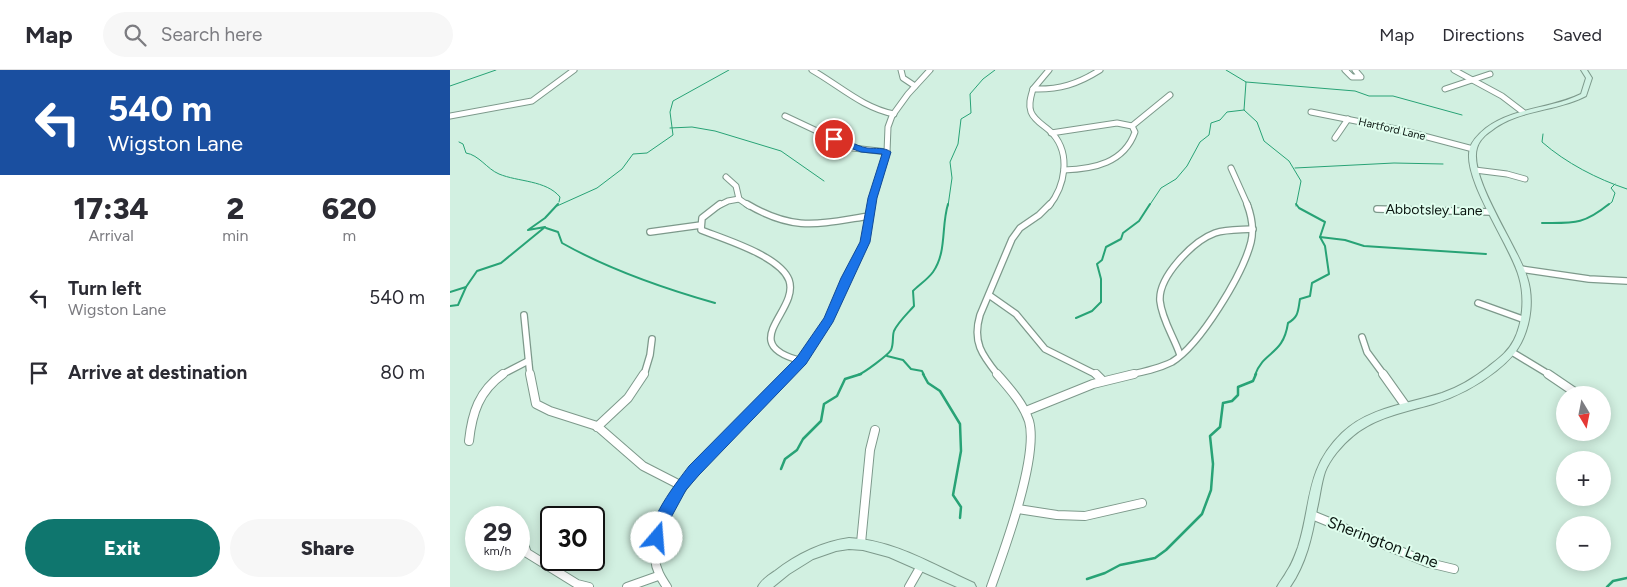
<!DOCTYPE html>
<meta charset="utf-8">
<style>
body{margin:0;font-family:Figtree,sans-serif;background:#f7f7f7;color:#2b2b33;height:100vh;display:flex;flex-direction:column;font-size:19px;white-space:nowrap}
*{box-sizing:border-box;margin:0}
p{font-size:16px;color:#7c7c81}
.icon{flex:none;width:28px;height:28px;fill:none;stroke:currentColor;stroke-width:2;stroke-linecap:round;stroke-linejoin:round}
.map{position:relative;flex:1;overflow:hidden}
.panel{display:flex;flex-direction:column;background:#fff;width:450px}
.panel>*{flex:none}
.guide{background:#1a4fa0;color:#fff;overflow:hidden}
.needle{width:32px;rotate:170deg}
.tools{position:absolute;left:1106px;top:316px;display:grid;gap:10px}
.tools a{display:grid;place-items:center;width:55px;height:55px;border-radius:50%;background:#fff;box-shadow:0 2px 12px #0003;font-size:25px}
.speed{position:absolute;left:15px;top:436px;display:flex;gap:10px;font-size:25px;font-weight:700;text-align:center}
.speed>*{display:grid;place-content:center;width:65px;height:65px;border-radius:50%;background:#fff;box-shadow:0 2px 12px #0003;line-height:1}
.speed small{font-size:12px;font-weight:400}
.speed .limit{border:2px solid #111;border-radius:8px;background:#fff;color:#111}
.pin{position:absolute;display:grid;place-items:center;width:42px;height:42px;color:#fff;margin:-21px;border:2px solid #fff;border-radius:50%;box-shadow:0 1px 5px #0007}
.me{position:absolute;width:55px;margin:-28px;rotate:18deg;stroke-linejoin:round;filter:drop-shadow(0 0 4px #0008)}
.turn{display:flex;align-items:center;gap:18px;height:105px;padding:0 25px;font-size:22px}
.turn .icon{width:65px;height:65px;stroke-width:2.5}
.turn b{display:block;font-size:35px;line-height:42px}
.eta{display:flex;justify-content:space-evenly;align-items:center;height:85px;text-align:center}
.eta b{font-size:30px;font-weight:800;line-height:35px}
.primary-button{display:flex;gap:10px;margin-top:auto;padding:10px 25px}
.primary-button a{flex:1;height:58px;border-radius:30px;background:#0f766e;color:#fff;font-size:20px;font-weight:800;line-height:58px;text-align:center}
.primary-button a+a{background:#f7f7f7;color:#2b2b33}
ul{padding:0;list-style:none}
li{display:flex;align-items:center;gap:15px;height:75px;padding:0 25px}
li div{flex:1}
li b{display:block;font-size:19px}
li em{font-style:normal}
header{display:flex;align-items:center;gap:30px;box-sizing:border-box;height:70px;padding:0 25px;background:#fff;border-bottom:1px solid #e1e1e2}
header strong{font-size:24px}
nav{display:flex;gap:28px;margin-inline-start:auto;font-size:18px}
.search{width:350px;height:45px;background:#f7f7f7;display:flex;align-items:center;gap:12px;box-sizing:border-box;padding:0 18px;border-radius:28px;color:#7c7c81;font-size:19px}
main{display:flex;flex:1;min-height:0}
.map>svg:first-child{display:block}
</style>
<header>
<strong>Map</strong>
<div class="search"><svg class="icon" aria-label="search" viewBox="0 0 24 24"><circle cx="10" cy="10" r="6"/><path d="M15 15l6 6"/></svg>Search here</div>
<nav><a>Map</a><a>Directions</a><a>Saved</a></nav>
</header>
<main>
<section class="panel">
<div class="guide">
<div class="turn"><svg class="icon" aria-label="left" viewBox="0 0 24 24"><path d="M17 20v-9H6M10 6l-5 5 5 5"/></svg><div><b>540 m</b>Wigston Lane</div></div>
</div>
<div class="eta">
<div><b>17:34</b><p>Arrival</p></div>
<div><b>2</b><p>min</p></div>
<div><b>620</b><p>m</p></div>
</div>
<ul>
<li><svg class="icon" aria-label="left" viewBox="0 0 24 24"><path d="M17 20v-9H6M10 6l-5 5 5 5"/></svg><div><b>Turn left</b><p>Wigston Lane</p></div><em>540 m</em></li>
<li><svg class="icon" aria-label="arrive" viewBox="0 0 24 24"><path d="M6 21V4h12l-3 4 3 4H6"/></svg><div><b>Arrive at destination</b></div><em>80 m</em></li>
</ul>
<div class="primary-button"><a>Exit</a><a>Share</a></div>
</section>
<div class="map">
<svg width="1177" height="517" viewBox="0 0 1177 517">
<rect width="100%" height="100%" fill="#d2f0e1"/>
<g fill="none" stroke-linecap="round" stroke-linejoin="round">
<g stroke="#28a376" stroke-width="1">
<polyline points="776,0 796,12 794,40 807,52 814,71 839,91 851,111 846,136"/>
<polyline points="796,12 905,21 919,26 943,26 1012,45"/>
<polyline points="0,16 46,0"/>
<polyline points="220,58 242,57 265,61 331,81 374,111"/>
<path d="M1093 64 1092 72C1116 93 1147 109 1177 119"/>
<path d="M9 72 13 74 16 83C29 85 37 99 49 104 68 112 96 110 110 127L109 132"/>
<polyline points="845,98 944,93 993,94"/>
<polyline points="107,136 147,118 172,99 183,84 197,83 223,65 220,42 223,31 279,0"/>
<polyline points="498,136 502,108 500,92 508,74 511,49 521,43 520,24 533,9 545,0"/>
<polyline points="699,136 711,118 726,109 737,96 750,72 759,65 761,53 770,50 777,42 794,40"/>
<polyline points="1157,136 1162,132 1165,123 1161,118 1165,114"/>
</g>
<g stroke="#28a376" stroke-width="2">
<path d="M1092 153C1124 153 1133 155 1159 134"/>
<path d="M96 158 108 162 112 173C160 200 212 218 265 233"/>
<polyline points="870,167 895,170 914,176 1036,184"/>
<polyline points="0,222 16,217"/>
<polyline points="0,236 8,235 16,217 27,201 51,193 95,157 78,160 95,148 108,134"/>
<polyline points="626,248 642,241 651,232 651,209 647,194 652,190 656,177 671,169 673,163 689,151 700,134"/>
<polyline points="437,286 453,290 461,299 472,301 474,305"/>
<path d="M408 305C414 303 438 285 441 280 444 274 442 266 444 261 448 252 458 243 464 236L463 221C469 215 478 209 483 202 497 182 491 157 498 134"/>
<path d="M805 305C814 280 833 286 838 253 849 247 848 240 850 229L860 226 862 213 879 204 875 176 870 167 875 152 849 138 846 134"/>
</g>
<g stroke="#28a376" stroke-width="2.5">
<polyline points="473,304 478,313 490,321 510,354 511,381 503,425 511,437 510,448"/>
<polyline points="331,399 335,389 347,380 353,369 371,351 374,334 387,326 395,309 411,304"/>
<polyline points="637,509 655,503 670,495 705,488 716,480 752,444 761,420 763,394 760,366 770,357 773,333 782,331 788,325 788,317 803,311 806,304"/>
<polyline points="1157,517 1163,511 1177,508"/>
</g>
<defs>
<g id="minor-far2">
<path d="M362 0C390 16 413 38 444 44"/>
<polyline points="451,0 453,8 465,16"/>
<path d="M599 0 583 19C609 20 628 14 650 0"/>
<polyline points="895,0 902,7 911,7 905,0"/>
<polyline points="1004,0 1052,26 1073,42"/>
<path d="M583 19C581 26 578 34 581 42 585 52 596 56 603 64 621 85 615 116 599 136"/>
<polyline points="995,19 1040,4"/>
<polyline points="861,42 951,60 1023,79"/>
<polyline points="0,46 82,31 124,0"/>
<polyline points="335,46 403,78 437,82"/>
<polyline points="682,56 720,25"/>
<path d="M601 63 667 53 682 56 685 62C674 93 644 99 614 100"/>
<polyline points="885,68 898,49"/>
<polyline points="781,98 798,136"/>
<polyline points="1025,100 1057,104 1075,109"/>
<polyline points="276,107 286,116 289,129"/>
<polyline points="268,136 278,131 289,129 299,136"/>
<polyline points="421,136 437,82 438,57 442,46 458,24 480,0"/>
</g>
<g id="minor-far1">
<path d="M270 134 252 148 251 160C274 169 330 186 339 210 350 241 284 274 352 291"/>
<path d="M297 134C344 162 368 154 419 146"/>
<polyline points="927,139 1041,142"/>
<polyline points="200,162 251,155"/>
<polyline points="1071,199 1139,209 1177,211"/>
<polyline points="539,225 566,244 595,279 647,305"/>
<polyline points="1028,233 1075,250"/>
<polyline points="74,245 80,305"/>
<polyline points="912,267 917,282 934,305"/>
<polyline points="1062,282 1100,305"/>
<path d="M730 285C724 267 712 250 710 231 708 207 743 171 765 163 777 159 790 160 803 159"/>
<polyline points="51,305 78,291"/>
<polyline points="194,305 200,285 202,269"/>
<polyline points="338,305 352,291 379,249 396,209 415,172 422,134"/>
<path d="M548 305C532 285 522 272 530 245L562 169 570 158 589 145 600 134"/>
<path d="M678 305C693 302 708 299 722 292 750 275 793 204 801 172 804 159 802 147 797 134"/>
</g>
<g id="minor">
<polyline points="80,304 86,334 100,341 147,356 193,396 232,416"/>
<polyline points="646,304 653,311"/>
<polyline points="933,304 955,335"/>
<polyline points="1098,304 1126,323"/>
<polyline points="576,341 643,314 684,304"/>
<polyline points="147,357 178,328 194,304"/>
<path d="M19 371C22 343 29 321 53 304"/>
<polyline points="568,439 607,445 635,446 692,433"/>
<polyline points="862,445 979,493 1004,499"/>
<polyline points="73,472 77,483 127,514 139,517"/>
<polyline points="411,473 420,380 425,360"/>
<polyline points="177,517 208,506"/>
<path d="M217 517C211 508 206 500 205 489 197 432 301 343 339 304"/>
<polyline points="459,517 471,496"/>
<path d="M541 517C554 481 589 386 579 351 573 333 559 318 547 304"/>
</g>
<g id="secondary">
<path d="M1131 0H1137L1142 8 1136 26C1106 42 1068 39 1041 61 1035 65 1029 71 1027 78 1018 107 1068 177 1077 207 1084 228 1081 254 1071 273 1065 285 1056 293 1046 301 1027 316 1006 327 983 334 955 342 926 347 903 366 892 375 880 389 875 402 871 414 870 427 867 439 862 467 856 494 840 517H827C830 511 834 507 837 501 842 494 845 485 848 477 862 433 855 399 892 363 919 337 958 334 992 323 1009 317 1024 308 1038 297 1048 289 1058 282 1064 270 1073 252 1075 227 1069 207 1061 176 1011 108 1020 78 1022 70 1030 63 1036 58 1064 37 1101 39 1131 24L1136 8Z"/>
<path d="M399 468C444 470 484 495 524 513L526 517H507L439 487 413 480 399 479 386 481 363 489 339 504 323 517H308C311 510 319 505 325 501 347 484 371 472 399 468Z"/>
</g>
</defs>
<use href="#minor-far2" stroke="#7d998b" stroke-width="7"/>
<use href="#minor-far1" stroke="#7d998b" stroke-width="8"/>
<use href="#minor" stroke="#7d998b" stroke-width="10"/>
<use href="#secondary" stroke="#7d998b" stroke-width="2"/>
<use href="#minor-far2" stroke="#fff" stroke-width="5"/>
<use href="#minor-far1" stroke="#fff" stroke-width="5.5"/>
<use href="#minor" stroke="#fff" stroke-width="8"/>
<use href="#secondary" fill="#d1f2e4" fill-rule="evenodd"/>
</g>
<path fill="#1a73e8" stroke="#114b97" d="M381 67C393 66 405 76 417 78 425 79 435 77 441 82L427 128 420 172 383 252 356 294 249 405 236 420 217 455 212 473 207 475 202 473C194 453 227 412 239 396L347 287 374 248 391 208 410 172 418 128 432 84 411 82 381 71Z"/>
<g text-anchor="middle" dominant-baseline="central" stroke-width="4" stroke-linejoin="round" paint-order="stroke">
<g font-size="11" fill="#09140f" stroke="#e0feee">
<text transform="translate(942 59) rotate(13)">Hartford Lane</text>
</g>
<g font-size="14" fill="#09140f" stroke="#e0feee">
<text transform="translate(984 140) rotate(1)">Abbotsley Lane</text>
</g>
<g font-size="16" fill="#09140f" stroke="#e0feee">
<text transform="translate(933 472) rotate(21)">Sherington Lane</text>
</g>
</g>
</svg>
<div class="tools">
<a><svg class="needle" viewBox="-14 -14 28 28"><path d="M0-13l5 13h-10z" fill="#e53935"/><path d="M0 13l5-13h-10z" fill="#7c7c81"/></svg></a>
<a>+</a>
<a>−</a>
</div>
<div class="speed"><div>29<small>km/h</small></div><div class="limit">30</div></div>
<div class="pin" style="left:384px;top:69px;background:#d93025"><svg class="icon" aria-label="arrive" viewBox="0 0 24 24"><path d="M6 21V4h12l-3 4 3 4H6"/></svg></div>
<svg class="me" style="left:207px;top:468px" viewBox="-20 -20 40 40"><circle r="19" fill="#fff"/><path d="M0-13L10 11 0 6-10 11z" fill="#1a73e8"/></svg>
</div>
</main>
